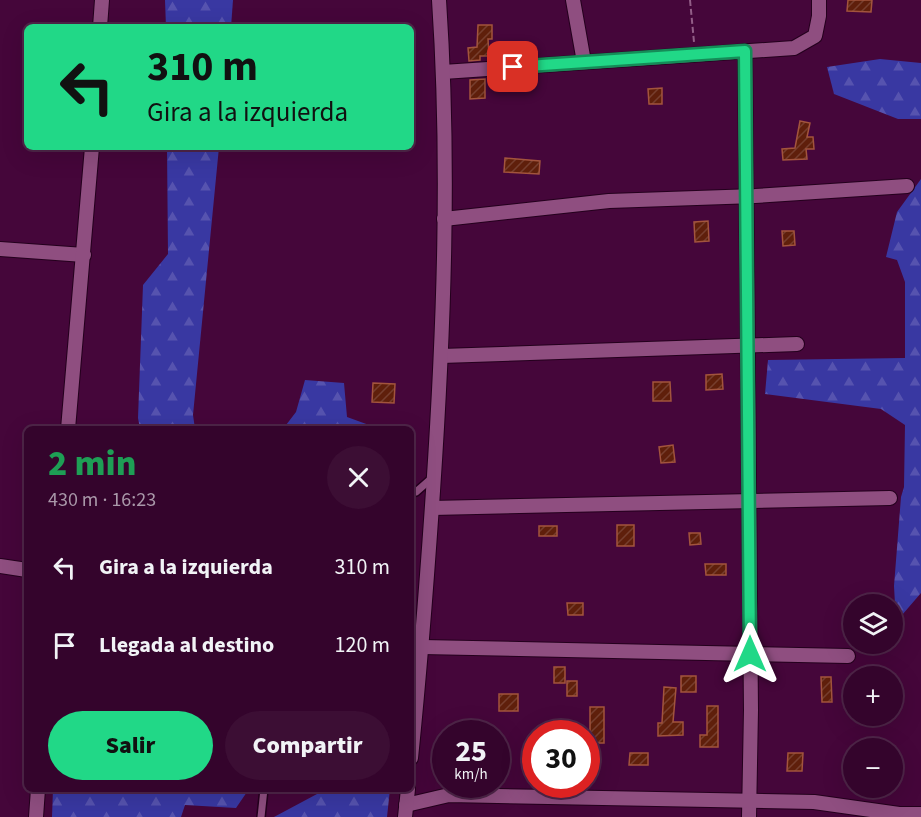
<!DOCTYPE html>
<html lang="es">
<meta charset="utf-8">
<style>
body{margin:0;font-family:"Source Sans 3",sans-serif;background:#3c0e34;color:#f1f3f6;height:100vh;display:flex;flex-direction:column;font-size:22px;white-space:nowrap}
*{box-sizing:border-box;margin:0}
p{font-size:20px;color:#a998a9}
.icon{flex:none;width:33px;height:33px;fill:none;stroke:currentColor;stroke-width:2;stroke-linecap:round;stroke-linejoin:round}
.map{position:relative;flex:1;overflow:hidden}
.sheet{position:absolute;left:24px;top:426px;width:390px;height:366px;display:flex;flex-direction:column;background:#34042c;border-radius:9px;box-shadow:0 6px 24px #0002,0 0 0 2px #4e2548}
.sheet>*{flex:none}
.hud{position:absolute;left:24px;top:24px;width:390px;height:126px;border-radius:9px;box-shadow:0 6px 24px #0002,0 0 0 2px #4e2548;background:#21d887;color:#111;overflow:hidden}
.controls{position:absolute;left:843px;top:594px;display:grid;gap:12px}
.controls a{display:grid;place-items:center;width:60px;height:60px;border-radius:50%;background:#34042c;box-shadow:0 6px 24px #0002,0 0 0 2px #4e2548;font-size:30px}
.speed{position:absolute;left:432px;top:720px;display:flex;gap:12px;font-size:30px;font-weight:700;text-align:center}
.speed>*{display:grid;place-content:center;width:78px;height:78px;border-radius:50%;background:#34042c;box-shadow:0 6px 24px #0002,0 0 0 2px #4e2548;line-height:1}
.speed small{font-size:15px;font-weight:400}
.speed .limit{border:9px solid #d22;background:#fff;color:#111}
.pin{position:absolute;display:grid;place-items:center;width:51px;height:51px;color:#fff;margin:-26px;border-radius:12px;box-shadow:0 3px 9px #0006}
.me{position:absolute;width:66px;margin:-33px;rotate:0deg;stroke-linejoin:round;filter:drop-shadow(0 0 4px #0008)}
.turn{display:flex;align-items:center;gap:21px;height:126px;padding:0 24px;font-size:27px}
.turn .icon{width:78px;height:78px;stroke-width:2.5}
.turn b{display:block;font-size:42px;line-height:51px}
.round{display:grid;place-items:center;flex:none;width:63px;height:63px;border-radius:32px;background:#3c0e34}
.headline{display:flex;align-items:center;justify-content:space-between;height:102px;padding:0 24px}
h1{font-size:36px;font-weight:800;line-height:45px;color:#1e9e55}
.action{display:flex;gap:12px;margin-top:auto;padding:12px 24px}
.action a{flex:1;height:69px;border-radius:36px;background:#21d887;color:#111;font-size:24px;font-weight:800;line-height:69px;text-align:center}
.action a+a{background:#3c0e34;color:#f1f3f6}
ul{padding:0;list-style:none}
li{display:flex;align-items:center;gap:18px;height:78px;padding:0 24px}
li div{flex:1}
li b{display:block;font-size:22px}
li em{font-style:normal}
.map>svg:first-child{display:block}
</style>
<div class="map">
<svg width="921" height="817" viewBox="0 0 921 817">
<defs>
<pattern id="forest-firs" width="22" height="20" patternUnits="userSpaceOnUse" patternTransform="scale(1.5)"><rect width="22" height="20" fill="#3938a2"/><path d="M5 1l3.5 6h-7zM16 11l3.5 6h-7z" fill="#5653af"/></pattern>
<pattern id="building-hatch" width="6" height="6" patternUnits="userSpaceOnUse" patternTransform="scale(1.5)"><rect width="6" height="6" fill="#5f1f0b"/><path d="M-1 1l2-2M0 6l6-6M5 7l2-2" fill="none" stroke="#763e2e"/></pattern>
</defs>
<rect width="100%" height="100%" fill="#45063a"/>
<g fill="url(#forest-firs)">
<polygon points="165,0 233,0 231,27 166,27"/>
<polygon points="880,59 921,63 921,119 898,119 834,94 827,67"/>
<polygon points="167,147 219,147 193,415 195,429 140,429 138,418 143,285 168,254"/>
<polygon points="921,179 921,593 896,622 894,586 901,497 904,487 905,425 881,409 765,394 768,360 905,358 905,282 897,260 886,257 897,212"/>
<polygon points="305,380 344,383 347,417 380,429 283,429 296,412"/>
<polygon points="53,789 249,789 236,808 185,805 181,817 52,817"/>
<polygon points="317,789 390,789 387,817 274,817 317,794"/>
</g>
<g fill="url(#building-hatch)" stroke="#a2543d" stroke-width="1.5">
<polygon points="848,0 872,0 871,12 847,11"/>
<polygon points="478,25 492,25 492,39 488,39 489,56 480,56 480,60 469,61 468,48 477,47"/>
<polygon points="485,79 485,98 470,99 470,80"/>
<polygon points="662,88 662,104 649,104 648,89"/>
<polygon points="800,121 810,123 807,137 813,137 814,149 806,149 807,159 783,160 782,149 795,148"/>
<polygon points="505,158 540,161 539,174 504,172"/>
<polygon points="708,221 709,241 695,242 694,222"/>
<polygon points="782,231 794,231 795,245 783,246"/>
<polygon points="722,374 723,389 706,390 706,375"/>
<polygon points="653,382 670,382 671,401 653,401"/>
<polygon points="373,383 395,384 394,403 372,402"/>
<polygon points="673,445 675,462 661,463 659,447"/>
<rect x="617" y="525" width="17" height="21"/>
<rect x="539" y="526" width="18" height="10"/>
<polygon points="689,533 700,533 701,544 690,545"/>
<polygon points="705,564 726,564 726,575 706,575"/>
<polygon points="567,603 583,603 583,615 568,615"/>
<rect x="554" y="667" width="11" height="16"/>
<rect x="681" y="676" width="15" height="16"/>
<polygon points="821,677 831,677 832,702 822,702"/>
<rect x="567" y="681" width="10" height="15"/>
<polygon points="664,687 676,688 673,722 683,722 683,735 658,736 658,723 662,723"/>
<rect x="499" y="694" width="19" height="17"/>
<polygon points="707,706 718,706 718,747 700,747 700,735 707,735"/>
<rect x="590" y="707" width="14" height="36"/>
<polygon points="630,753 648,753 648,765 629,765"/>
<polygon points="788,753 803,753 802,771 787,771"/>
</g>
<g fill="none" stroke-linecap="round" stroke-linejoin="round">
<defs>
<g id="service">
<polyline points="411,493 416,492 432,478"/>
<polyline points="261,817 264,789"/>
</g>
<g id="minor">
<polyline points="573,0 584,62"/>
<polyline points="100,27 102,0"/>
<polyline points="745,51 751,710 749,817"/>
<polyline points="443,72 794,48 815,36 819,16 819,0"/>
<polyline points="444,219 609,201 755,196 907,186"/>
<polyline points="0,249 84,255"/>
<polyline points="441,356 797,344"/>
<polyline points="68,429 92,147"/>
<polyline points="432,508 890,498"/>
<polyline points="0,566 27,570"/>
<polyline points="422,647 848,656"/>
<path d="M411 758C420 669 427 580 433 491 444 328 450 163 439 0"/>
<polyline points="406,805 449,795 814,802 899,814 921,814"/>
<polyline points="36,817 38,789"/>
<polyline points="405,817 408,789"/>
</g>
</defs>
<use href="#service" stroke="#24001d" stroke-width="10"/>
<use href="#minor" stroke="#24001d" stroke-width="16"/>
<polyline stroke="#925e87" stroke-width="2" stroke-dasharray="6 3" stroke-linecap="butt" points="690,0 694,42"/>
<use href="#service" stroke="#8f4e80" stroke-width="7"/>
<use href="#minor" stroke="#8f4e80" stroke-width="14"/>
</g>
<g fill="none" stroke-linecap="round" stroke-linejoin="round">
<defs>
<polyline id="route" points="513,67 745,51 750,654"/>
</defs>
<use href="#route" stroke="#158c58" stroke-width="15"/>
<use href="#route" stroke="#21d887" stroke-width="10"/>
</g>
</svg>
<div class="controls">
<a><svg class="icon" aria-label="layers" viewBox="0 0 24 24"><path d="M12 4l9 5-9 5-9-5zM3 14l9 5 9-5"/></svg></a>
<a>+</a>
<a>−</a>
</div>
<div class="speed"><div>25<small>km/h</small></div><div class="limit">30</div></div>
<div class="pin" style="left:513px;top:67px;background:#d93025"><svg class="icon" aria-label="arrive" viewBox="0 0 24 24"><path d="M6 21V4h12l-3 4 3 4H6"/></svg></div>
<svg class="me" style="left:750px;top:654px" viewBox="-20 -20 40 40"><path d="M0-17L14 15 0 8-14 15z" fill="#21d887" stroke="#fff" stroke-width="4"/></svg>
<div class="hud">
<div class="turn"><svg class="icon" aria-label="left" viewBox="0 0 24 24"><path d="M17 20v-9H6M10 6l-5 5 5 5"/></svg><div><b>310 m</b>Gira a la izquierda</div></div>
</div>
<section class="sheet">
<div class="headline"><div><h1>2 min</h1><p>430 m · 16:23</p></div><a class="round"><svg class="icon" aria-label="close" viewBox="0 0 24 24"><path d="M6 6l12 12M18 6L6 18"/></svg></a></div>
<ul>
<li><svg class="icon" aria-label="left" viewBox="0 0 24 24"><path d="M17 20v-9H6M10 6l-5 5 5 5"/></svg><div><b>Gira a la izquierda</b></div><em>310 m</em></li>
<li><svg class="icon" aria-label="arrive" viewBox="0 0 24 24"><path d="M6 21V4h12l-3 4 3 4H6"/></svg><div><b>Llegada al destino</b></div><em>120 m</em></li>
</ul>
<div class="action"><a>Salir</a><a>Compartir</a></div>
</section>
</div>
